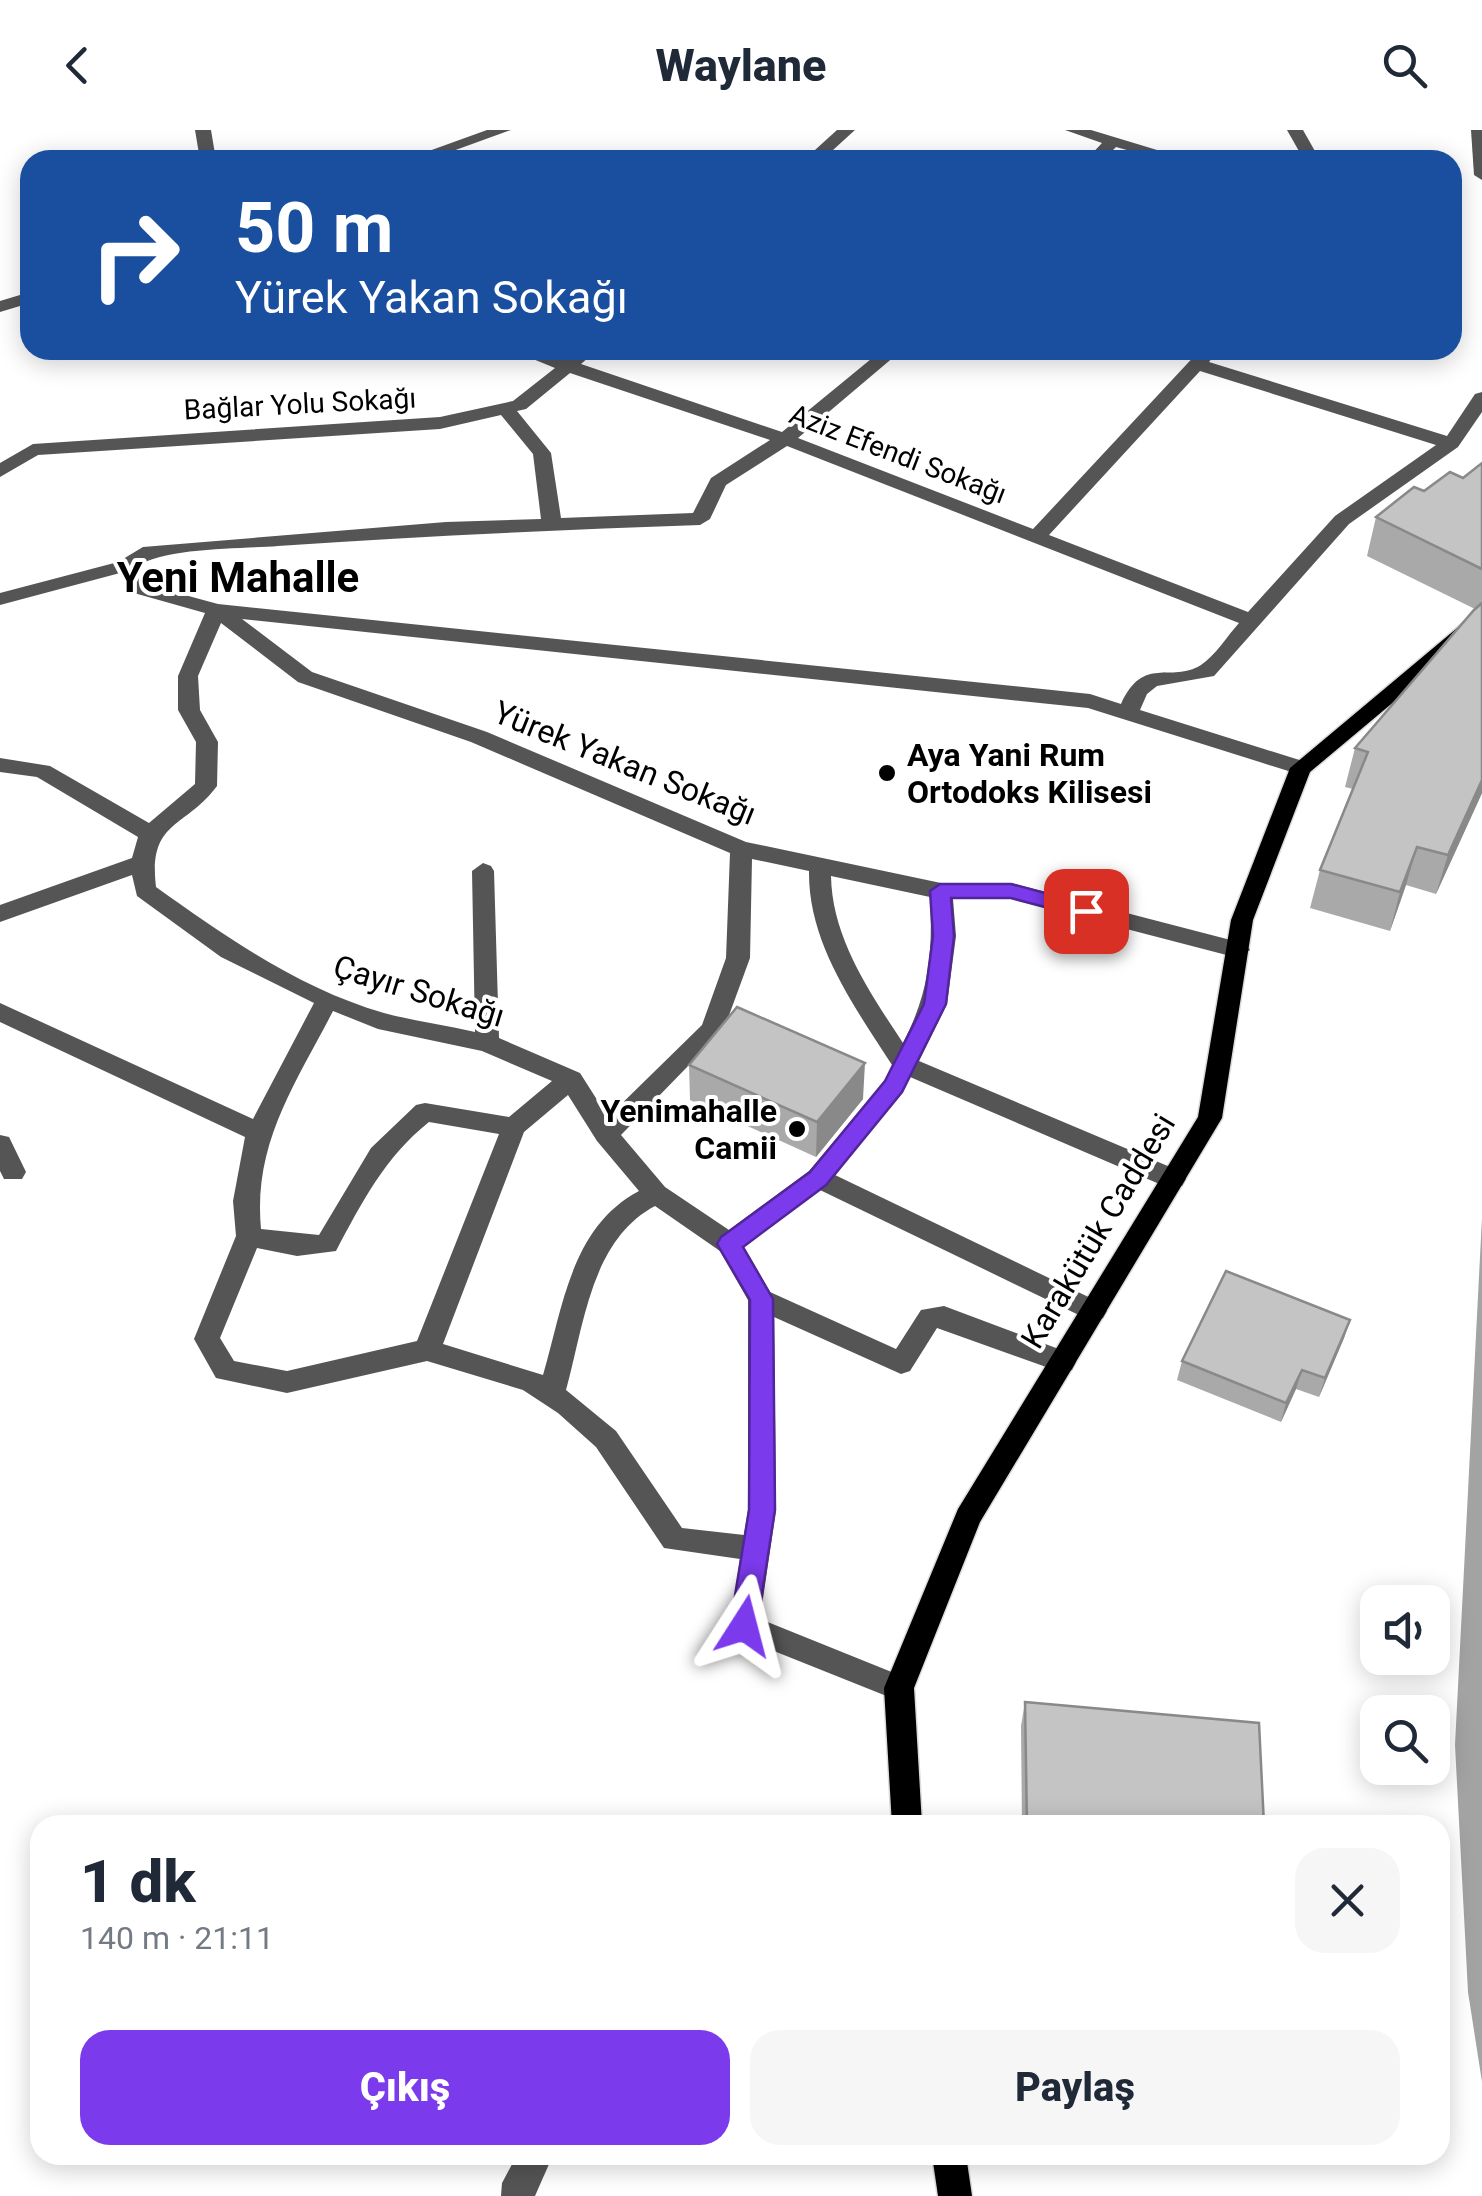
<!DOCTYPE html>
<html lang="tr">
<meta charset="utf-8">
<style>
body{margin:0;font-family:Roboto,sans-serif;background:#f6f6f7;color:#1f2937;height:100vh;display:flex;flex-direction:column;font-size:38px;white-space:nowrap}
*{box-sizing:border-box;margin:0}
p{font-size:32px;color:#747a83}
.icon{flex:none;width:55px;height:55px;fill:none;stroke:currentColor;stroke-width:2;stroke-linecap:round;stroke-linejoin:round}
.map{position:relative;flex:1;overflow:hidden}
.panel{position:absolute;left:30px;top:1685px;width:1420px;height:350px;display:flex;flex-direction:column;background:#fff;border-radius:30px;box-shadow:0 5px 25px #0003}
.panel>*{flex:none}
.hud{position:absolute;left:20px;top:20px;width:1442px;height:210px;border-radius:30px;box-shadow:0 5px 25px #0003;background:#1a4fa0;color:#fff;overflow:hidden}
.buttons{position:absolute;left:1360px;top:1455px;display:grid;gap:20px}
.buttons a{display:grid;place-items:center;width:90px;height:90px;border-radius:20px;background:#fff;box-shadow:0 5px 25px #0003;font-size:50px}
.pin{position:absolute;display:grid;place-items:center;width:85px;height:85px;color:#fff;margin:-42px;border-radius:20px;box-shadow:0 5px 15px #0006}
.me{position:absolute;width:110px;margin:-55px;rotate:9deg;stroke-linejoin:round;filter:drop-shadow(0 0 8px #0008)}
.turn{display:flex;align-items:center;gap:35px;height:210px;padding:0 50px;font-size:45px}
.turn .icon{width:130px;height:130px;stroke-width:2.5}
.turn b{display:block;font-size:70px;line-height:85px}
.round{display:grid;place-items:center;flex:none;width:105px;height:105px;border-radius:30px;background:#f6f6f7}
.head{display:flex;align-items:center;justify-content:space-between;height:170px;padding:0 50px}
h1{font-size:60px;font-weight:800;line-height:75px}
.primary-button{display:flex;gap:20px;margin-top:auto;padding:20px 50px}
.primary-button a{flex:1;height:115px;border-radius:30px;background:#7c3aed;color:#fff;font-size:40px;font-weight:800;line-height:115px;text-align:center}
.primary-button a+a{background:#f6f6f7;color:#1f2937}
header{display:flex;justify-content:space-between;align-items:center;height:130px;padding:0 50px;background:#fff;font-size:45px;font-weight:800}
.map>svg:first-child{display:block}
</style>
<header><svg class="icon" aria-label="back" viewBox="0 0 24 24"><path d="M15 5l-7 7 7 7"/></svg>Waylane<svg class="icon" aria-label="search" viewBox="0 0 24 24"><circle cx="10" cy="10" r="6"/><path d="M15 15l6 6"/></svg></header>
<div class="map">
<svg width="1482" height="2066" viewBox="0 0 1482 2066">
<rect width="100%" height="100%" fill="#fff"/>
<polygon fill="#a3a3a3" points="1482,1088 1482,1952 1468,1862 1455,1615"/>
<g fill="none" stroke-linecap="round" stroke-linejoin="round">
<defs>
<g id="major">
<polygon points="1482,481 1482,498 1310,642 1253,790 1222,988 980,1392 914,1558 922,1695 892,1695 884,1558 958,1379 1198,987 1231,790 1290,638 1475,483"/>
<polygon points="932,2025 966,2025 972,2066 938,2066"/>
</g>
</defs>
<use href="#major" stroke="#dbdbdb" stroke-width="3"/>
<g fill="#555" fill-rule="evenodd">
<polygon points="195,0 211,0 216,30 200,30"/>
<polygon points="487,0 511,0 428,30 404,30"/>
<polygon points="837,0 855,0 822,30 804,30"/>
<polygon points="1065,0 1091,0 1190,30 1163,30 1116,17 1103,30 1086,30 1102,13"/>
<polygon points="1287,0 1303,0 1320,30 1304,30"/>
<polygon points="1471,0 1482,0 1482,50 1474,45"/>
<polygon points="30,162 30,173 0,182 0,171"/>
<path d="M511 220H538L565 229 577 220H597L581 234 782 302 882 220H902L798 308 1033 399 1200 220H1212L1215 224 1209 232 1447 306 1475 264 1482 262V282L1458 317 1349 394 1214 546 1157 556 1147 564 1140 580 1309 633 1312 638 1301 645 1088 578 242 489 312 542 487 602 746 712 941 753H1011L1246 814 1250 820 1238 828 1011 769H953L956 806 947 874 919 931 1182 1042 1186 1049 1182 1056H1164L910 947 903 962 835 1045 1103 1174 1107 1181 1103 1188 1094 1192 1085 1188 820 1060 744 1117 770 1162 896 1219 921 1180 944 1176 1072 1224 1076 1232 1072 1240 1063 1243 937 1198 910 1241 901 1244 774 1187 776 1380 760 1489 909 1549 914 1558 909 1567 899 1571 734 1505 730 1496 740 1429 664 1418 596 1317 558 1283 523 1260 427 1231 287 1263 216 1248 194 1209 236 1106 233 1071 245 1007 0 892V873L253 989 314 873 221 827 137 766 132 745 0 792V775L132 728 138 707 37 647 0 642V628L50 636 149 693 195 654 196 612 178 580V546L205 483 134 463 120 443 0 475V463L118 432 143 417 446 392 541 389 533 324 501 285 440 299 38 325 0 347V333L33 314 440 287 513 271 555 238ZM1200 241 1436 315 1335 386 1248 482 1049 405ZM570 243 770 310 711 348 693 383 561 388 551 323 517 281 526 279ZM787 316 1239 493C1228 505 1215 526 1201 535 1170 554 1144 524 1121 574L1090 564 218 474 148 455 136 437C164 417 242 419 278 416 419 406 559 400 700 395L710 389 726 355ZM221 493 298 552 471 612 730 723 726 828 702 895 608 987 580 943 499 908 494 741 491 736 483 733 472 741 475 902C445 895 414 891 384 883 300 859 226 807 156 757 148 690 185 699 217 656L218 612 200 580 198 546ZM752 729 809 741C808 813 854 876 892 935L885 951 809 1041 729 1100 665 1057 621 1005 724 899 750 828ZM831 746 930 767C933 822 929 863 903 913 870 863 832 808 831 746ZM333 881 378 899 482 921 552 951 509 987 425 973 416 975 371 1018 319 1105 261 1099C253 1013 295 955 333 881ZM568 965 597 1011 639 1061C571 1097 563 1177 543 1245L443 1214 524 1002ZM429 992 499 1004 417 1211 287 1241 234 1231 220 1208 257 1118 297 1126 336 1121C362 1072 385 1027 429 992ZM655 1076 720 1121 748 1170V1380L744 1405 682 1398 616 1301 566 1260C584 1195 591 1110 655 1076Z"/>
<polygon points="0,1005 9,1007 26,1042 22,1049 4,1049 0,1041"/>
<polygon points="517,2025 553,2025 535,2066 501,2066 502,2053"/>
</g>
<use href="#major" fill="#000" fill-rule="evenodd"/>
</g>
<g fill="#a9a9a9">
<polygon points="1482,333 1482,663 1436,764 1406,755 1390,801 1310,778 1320,740 1353,659 1345,657 1355,618 1475,479 1367,426 1376,387 1424,361 1463,348"/>
<polygon points="689,935 863,969 816,1027 690,970"/>
<polygon points="1350,1190 1344,1208 1319,1267 1296,1259 1281,1292 1177,1250 1182,1231"/>
<polygon points="1025,1572 1264,1695 1022,1695 1021,1596"/>
</g>
<g fill="#898989">
<polygon points="1482,650 1482,663 1436,764 1448,725"/>
<polygon points="1417,717 1406,755 1390,801 1400,762"/>
<polygon points="865,933 863,969 816,1027 817,992"/>
<polygon points="1350,1190 1344,1208 1319,1267 1325,1248"/>
<polygon points="1302,1240 1296,1259 1281,1292 1286,1273"/>
</g>
<g fill="#c4c4c4" stroke="#898989" stroke-width="2.5">
<polygon points="1482,333 1482,439 1376,387 1414,357 1424,361 1450,342 1463,348"/>
<polygon points="1482,473 1482,650 1448,725 1417,717 1400,762 1320,740 1368,622 1355,618 1474,480"/>
<polygon points="737,877 865,933 817,992 689,935"/>
<polygon points="1226,1141 1350,1190 1325,1248 1302,1240 1286,1273 1182,1231"/>
<polygon points="1025,1572 1259,1593 1264,1695 1027,1695"/>
</g>
<polygon fill="#7c3aed" stroke="#51269a" stroke-width="2.5" points="940,754 1011,754 1094,776 1097,781 1086,788 1011,768 951,768 954,806 946,874 902,962 826,1055 743,1117 773,1169 775,1380 757,1496 753,1504 744,1508 734,1504 730,1496 749,1380 750,1170 717,1114 721,1107 810,1042 885,951 924,874 933,806 930,761"/>
<g fill="#000" stroke="#fff" stroke-width="4">
<circle cx="887" cy="643" r="10"/>
<circle cx="797" cy="999" r="10"/>
</g>
<g text-anchor="middle" dominant-baseline="central" stroke-width="8" stroke-linejoin="round" paint-order="stroke">
<g font-size="28" fill="#000" stroke="#fff">
<text transform="translate(300 274) rotate(-3)">Bağlar Yolu Sokağı</text>
<text transform="translate(898 324) rotate(21)">Aziz Efendi Sokağı</text>
</g>
<g font-size="32" font-weight="bold" fill="#000" stroke="#fff" text-anchor="start">
<text x="907" y="625">Aya Yani Rum<tspan x="907" dy="37">Ortodoks Kilisesi</tspan></text>
<text x="777" y="981" text-anchor="end">Yenimahalle<tspan x="777" dy="37">Camii</tspan></text>
</g>
<g font-size="32" fill="#000" stroke="#fff">
<text transform="translate(625 633) rotate(22)">Yürek Yakan Sokağı</text>
<text transform="translate(419 861) rotate(17)">Çayır Sokağı</text>
<text transform="translate(1098 1101) rotate(-59)">Karakütük Caddesi</text>
</g>
<g font-size="42" font-weight="bold" fill="#000" stroke="#fff">
<text x="238" y="447">Yeni Mahalle</text>
</g>
</g>
</svg>
<div class="buttons">
<a><svg class="icon" aria-label="sound" viewBox="0 0 24 24"><path d="M4 9h4l5-4v14l-5-4H4zM17 9q2 3 0 6"/></svg></a>
<a><svg class="icon" aria-label="search" viewBox="0 0 24 24"><circle cx="10" cy="10" r="6"/><path d="M15 15l6 6"/></svg></a>
</div>
<div class="pin" style="left:1086px;top:781px;background:#d93025"><svg class="icon" aria-label="arrive" viewBox="0 0 24 24"><path d="M6 21V4h12l-3 4 3 4H6"/></svg></div>
<svg class="me" style="left:744px;top:1496px" viewBox="-20 -20 40 40"><path d="M0-17L14 15 0 8-14 15z" fill="#7c3aed" stroke="#fff" stroke-width="4"/></svg>
<div class="hud">
<div class="turn"><svg class="icon" aria-label="right" viewBox="0 0 24 24"><path d="M7 20v-9h11M14 6l5 5-5 5"/></svg><div><b>50 m</b>Yürek Yakan Sokağı</div></div>
</div>
<section class="panel">
<div class="head"><div><h1>1 dk</h1><p>140 m · 21:11</p></div><a class="round"><svg class="icon" aria-label="close" viewBox="0 0 24 24"><path d="M6 6l12 12M18 6L6 18"/></svg></a></div>
<div class="primary-button"><a>Çıkış</a><a>Paylaş</a></div>
</section>
</div>
